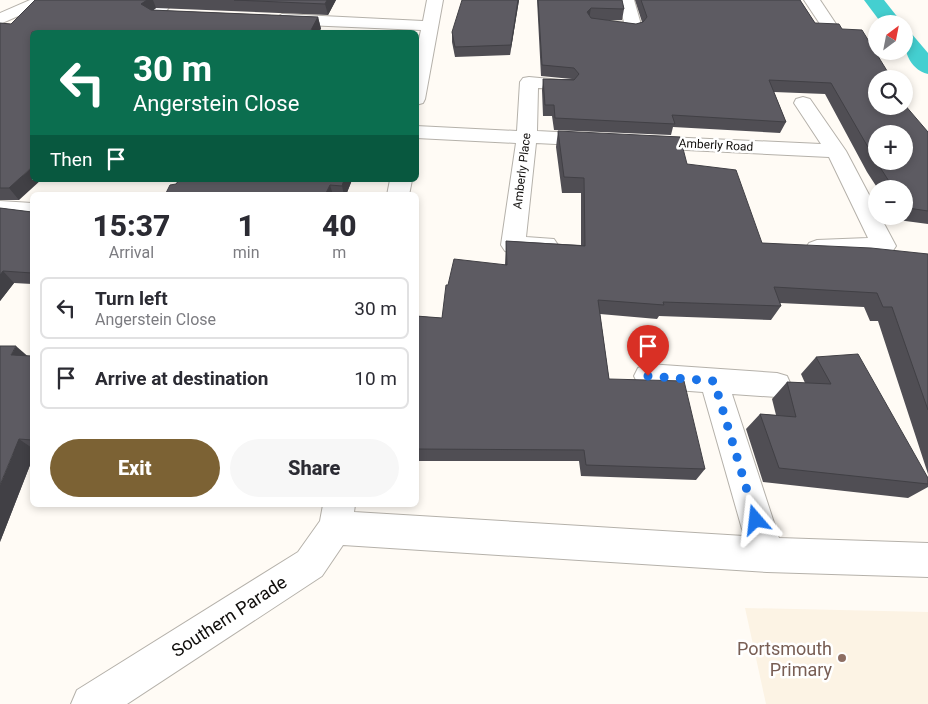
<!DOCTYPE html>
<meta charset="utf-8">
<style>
body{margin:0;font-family:Roboto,sans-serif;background:#f7f7f7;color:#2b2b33;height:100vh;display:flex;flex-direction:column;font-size:19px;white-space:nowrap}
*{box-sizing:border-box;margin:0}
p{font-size:16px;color:#7c7c81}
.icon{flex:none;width:28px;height:28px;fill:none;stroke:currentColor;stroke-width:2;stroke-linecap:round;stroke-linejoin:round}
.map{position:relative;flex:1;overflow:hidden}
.sheet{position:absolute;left:30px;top:192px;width:389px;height:315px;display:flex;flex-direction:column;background:#fff;border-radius:8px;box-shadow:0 2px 8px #0003}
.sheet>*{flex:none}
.guide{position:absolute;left:30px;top:30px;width:389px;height:152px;border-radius:8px;box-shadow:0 2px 8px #0003;background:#0b6e4f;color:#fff;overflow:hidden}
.needle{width:32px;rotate:32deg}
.tools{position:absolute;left:868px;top:15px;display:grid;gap:10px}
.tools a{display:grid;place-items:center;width:45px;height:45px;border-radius:50%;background:#fff;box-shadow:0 2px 8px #0003;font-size:25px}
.pin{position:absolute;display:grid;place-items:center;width:42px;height:42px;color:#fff;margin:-51px -21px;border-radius:50% 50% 50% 0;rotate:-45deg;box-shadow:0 0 5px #0007}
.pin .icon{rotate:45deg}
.me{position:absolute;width:55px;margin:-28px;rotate:343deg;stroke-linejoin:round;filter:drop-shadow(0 0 4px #0008)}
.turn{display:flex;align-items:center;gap:18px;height:105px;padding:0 20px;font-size:22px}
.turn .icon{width:65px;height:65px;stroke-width:2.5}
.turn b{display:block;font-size:35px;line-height:42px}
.then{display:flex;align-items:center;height:48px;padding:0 20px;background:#0003;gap:10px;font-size:19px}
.eta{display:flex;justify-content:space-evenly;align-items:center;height:85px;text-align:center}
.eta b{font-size:30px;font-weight:800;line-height:35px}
.primary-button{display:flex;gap:10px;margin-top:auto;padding:10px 20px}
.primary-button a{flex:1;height:58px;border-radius:30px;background:#7c6234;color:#fff;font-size:20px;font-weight:800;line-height:58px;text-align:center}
.primary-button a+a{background:#f7f7f7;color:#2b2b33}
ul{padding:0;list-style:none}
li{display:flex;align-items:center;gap:15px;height:62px;margin:0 10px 8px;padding:0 10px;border:2px solid #e1e1e2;border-radius:8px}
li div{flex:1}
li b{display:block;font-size:19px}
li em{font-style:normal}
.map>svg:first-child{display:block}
</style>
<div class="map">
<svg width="928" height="704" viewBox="0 0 928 704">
<rect width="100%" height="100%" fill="#fffbf5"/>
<polygon fill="#fcf3e4" points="745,608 928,612 928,704 766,704"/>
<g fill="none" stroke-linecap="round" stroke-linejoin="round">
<g fill="#44cfd0" fill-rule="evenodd">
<polygon points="864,0 884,0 903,24 882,24"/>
<path d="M904 31 911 33 928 53V74C908 69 903 48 904 31Z"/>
</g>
<defs>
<g id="street">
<polygon points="159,0 175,0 149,32 133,32"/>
<polygon points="427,0 443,0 425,99 423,103 416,105 416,53 421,30 282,24 274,19 282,14 423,21"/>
<polygon points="618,0 634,0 642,28 640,31 602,30 594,25 602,20 624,22"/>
<polygon points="804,0 820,0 838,27 836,30 824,30"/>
<path d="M529 77 572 81 575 85 572 89 538 88 537 131 595 134 602 136 605 140 602 144 595 146 536 143 526 237 554 239 558 245 554 251C539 255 520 255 505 251L501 245 516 143 416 138V126L517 131 520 82 523 78Z"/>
<polygon points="803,97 810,99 846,151 876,208 876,216 880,216 896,246 892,252 884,254 817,258 809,255 805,249 809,243 817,240 868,238 829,157 645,148 638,146 635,142 638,138 645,136 821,144 794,103 796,99"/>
<polygon points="390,180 412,180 409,195 387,195"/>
<polygon points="0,201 32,203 32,217 0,217"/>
<polygon points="648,364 777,373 787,376 791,385 787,394 777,397 732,394 779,538 928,543 928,577 767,572 343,545 322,576 127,704 71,704 77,690 298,552 320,521 323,505 355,505 354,512 744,536 703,392 648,388 638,384 634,376 638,368"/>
</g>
<polygon id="secondary" points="30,0 51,0 48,3 0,24 0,13"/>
</defs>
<use href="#street" stroke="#b5b1aa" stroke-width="2"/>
<use href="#secondary" stroke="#b5b1aa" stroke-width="2"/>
<use href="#street" fill="#fff" fill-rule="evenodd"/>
<use href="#secondary" fill="#fff" fill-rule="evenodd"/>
</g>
<g fill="#504e54">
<polygon points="35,0 336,0 328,15 156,8 153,10 318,17 321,29 32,32 19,200 0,200 0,23 11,24"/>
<polygon points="519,0 510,55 455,57 452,42 452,32"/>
<polygon points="537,0 622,0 624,9 622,20 603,20 636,24 642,22 635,0 800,0 815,23 842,29 876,79 928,132 928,224 898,220 896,216 904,216 904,189 878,189 867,172 825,94 774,92 786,122 780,133 673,127 671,135 554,130 552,116 543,116 542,90 543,79 572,79 541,76"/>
<polygon points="558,131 687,164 762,243 928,254 928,474 878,321 870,321 864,307 780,303 781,306 771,320 659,316 657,319 600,314 609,379 705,469 696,480 581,476 579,461 416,461 416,316 442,318 448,285 505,265 506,241 581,245 581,193 562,193 556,147"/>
<polygon points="179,180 352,180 346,195 165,195 176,184"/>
<polygon points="0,208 32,212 32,284 14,283 0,301"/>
<polygon points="28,356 32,356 32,460 0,542"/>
<polygon points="816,357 928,478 928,487 908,498 763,482 746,429 760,414 776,415 772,399 787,382 805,383 801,374"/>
</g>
<g fill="#414045">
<polygon points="147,0 153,0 156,8 146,16 141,4"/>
<polygon points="327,0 336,0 328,15 325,4"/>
<polygon points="518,0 519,0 510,55 511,45"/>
<polygon points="591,8 589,19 587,12"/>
<polygon points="318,17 321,29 319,32 310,32"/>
<polygon points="32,167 32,180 41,180 19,200 9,188"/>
<polygon points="344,180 352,180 346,195 344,195 342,186"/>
<polygon points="330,185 333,195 325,195"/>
<polygon points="3,271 14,283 0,301 0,275"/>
<polygon points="16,346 31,359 11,355"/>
<polygon points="19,439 32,448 32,460 0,542 0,485"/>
</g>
<g fill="#5d5b62" stroke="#414045" fill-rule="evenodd">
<polygon points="35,0 147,0 141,4 151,10 318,17 310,32 32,32 32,167 9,188 0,188 0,23 11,24"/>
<polygon points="234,0 327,0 325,4"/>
<polygon points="462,0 518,0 511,45 455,47 452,32"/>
<path d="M538 0H622L624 9 591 8 587 12 591 18 636 24 643 22 647 17 641 0H800L815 23 839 24 842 29 862 30 892 79H876V106H904V104L928 132V211L908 208 904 203V189H894L876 161 831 83 769 80 786 122 672 115 675 124 555 118 554 105H545L543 79 574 80 579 74 574 68 542 65ZM876 134H904V161H876Z"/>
<polygon points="558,131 680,137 687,164 736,170 762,243 871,248 928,254 928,410 892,307 883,307 877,293 774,287 781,306 663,302 664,305 598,300 609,379 684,381 705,469 586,465 584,450 416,449 416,316 442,318 446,285 448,285 454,259 507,265 506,241 585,246 584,178 564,177"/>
<polygon points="179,180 344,180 342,186 330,185 325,195 165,195 170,185 176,184"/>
<polygon points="0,208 32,212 32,273 3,271 0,275"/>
<polygon points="0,346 16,346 11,355 32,356 32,440 19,439 0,485"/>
<polygon points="858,354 928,478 928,484 779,468 760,414 796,417 787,382 831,384 816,357"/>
</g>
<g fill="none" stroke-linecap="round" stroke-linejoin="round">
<polyline stroke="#1a73e8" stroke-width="9" stroke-dasharray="0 16.2" points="648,376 714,381 756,520"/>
</g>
<circle fill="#8d6e63" stroke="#fff" stroke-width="2" cx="842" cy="658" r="5"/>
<g text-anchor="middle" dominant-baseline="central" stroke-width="5" stroke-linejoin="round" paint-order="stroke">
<g font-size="12" fill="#100e0c" stroke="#fff">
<text transform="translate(716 145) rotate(3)">Amberly Road</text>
<text transform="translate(522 171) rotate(-83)">Amberly Place</text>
</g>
<g font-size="18" fill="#100e0c" stroke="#fff">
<text transform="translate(229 616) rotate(-33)">Southern Parade</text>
</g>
<g font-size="18" fill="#785e54" stroke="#fff" text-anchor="end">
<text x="832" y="648">Portsmouth<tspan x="832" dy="21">Primary</tspan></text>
</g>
</g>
</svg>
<div class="tools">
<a><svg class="needle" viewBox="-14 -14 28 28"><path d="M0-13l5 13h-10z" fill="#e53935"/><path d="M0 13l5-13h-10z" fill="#7c7c81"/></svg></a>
<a><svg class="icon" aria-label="search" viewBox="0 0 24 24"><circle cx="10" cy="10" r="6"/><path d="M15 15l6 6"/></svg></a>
<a>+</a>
<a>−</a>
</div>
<div class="pin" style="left:648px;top:376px;background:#d93025"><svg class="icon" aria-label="arrive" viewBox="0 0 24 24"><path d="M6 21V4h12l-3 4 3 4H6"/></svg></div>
<svg class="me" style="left:756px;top:520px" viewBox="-20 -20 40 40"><path d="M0-17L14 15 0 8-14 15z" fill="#1a73e8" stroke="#fff" stroke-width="4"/></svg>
<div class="guide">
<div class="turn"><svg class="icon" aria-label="left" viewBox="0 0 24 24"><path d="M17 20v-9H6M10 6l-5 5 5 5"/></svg><div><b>30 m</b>Angerstein Close</div></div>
<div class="then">Then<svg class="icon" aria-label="arrive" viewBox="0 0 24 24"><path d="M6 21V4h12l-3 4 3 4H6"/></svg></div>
</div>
<section class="sheet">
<div class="eta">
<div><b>15:37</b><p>Arrival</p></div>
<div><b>1</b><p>min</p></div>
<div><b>40</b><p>m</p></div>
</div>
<ul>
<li><svg class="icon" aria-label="left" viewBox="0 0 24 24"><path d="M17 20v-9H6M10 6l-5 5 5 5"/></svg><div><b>Turn left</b><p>Angerstein Close</p></div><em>30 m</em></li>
<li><svg class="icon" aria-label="arrive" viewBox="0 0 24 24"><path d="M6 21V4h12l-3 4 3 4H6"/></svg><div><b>Arrive at destination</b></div><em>10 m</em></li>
</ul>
<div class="primary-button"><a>Exit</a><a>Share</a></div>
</section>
</div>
